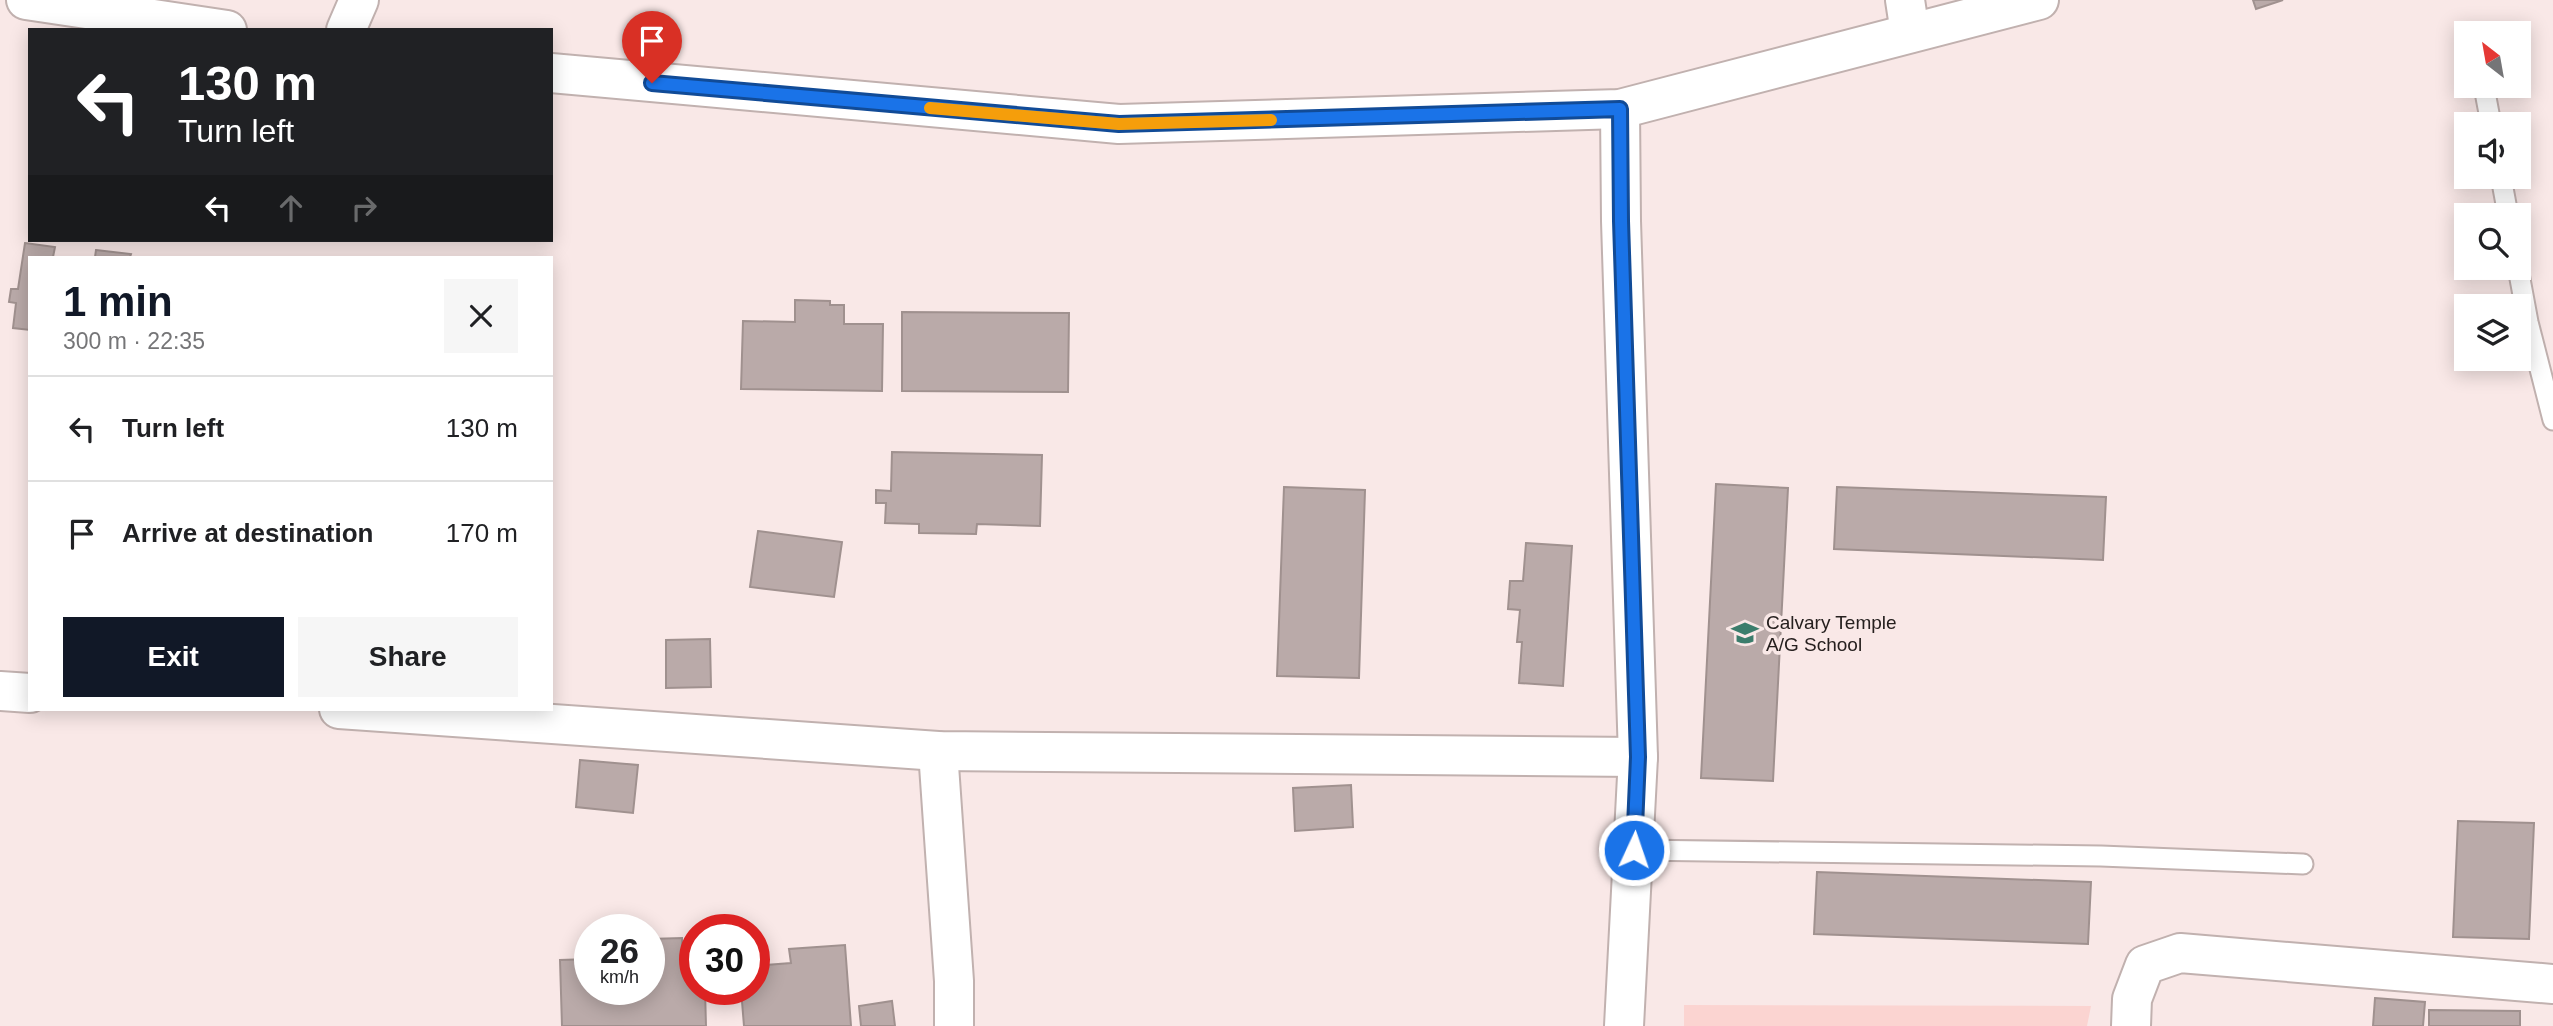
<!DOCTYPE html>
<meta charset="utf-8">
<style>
body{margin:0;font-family:Arial,sans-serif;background:#f6f6f6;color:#202124;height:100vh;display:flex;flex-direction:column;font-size:26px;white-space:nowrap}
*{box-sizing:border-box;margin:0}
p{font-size:23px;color:#757577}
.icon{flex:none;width:38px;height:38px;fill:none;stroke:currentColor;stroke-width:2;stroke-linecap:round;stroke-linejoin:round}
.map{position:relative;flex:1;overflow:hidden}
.sheet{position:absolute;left:28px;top:256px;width:525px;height:455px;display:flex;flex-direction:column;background:#fff;border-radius:0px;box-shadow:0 4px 18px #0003}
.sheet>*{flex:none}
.guide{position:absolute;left:28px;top:28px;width:525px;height:214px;border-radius:0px;box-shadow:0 4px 18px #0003;background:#202124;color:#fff;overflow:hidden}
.needle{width:46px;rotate:329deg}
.buttons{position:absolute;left:2454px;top:21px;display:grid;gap:14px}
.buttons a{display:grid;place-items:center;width:77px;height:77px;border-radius:0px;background:#fff;box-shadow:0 4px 18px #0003;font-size:35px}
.speed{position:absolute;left:574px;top:914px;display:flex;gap:14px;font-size:35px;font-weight:700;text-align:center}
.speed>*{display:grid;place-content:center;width:91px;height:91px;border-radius:50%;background:#fff;box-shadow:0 4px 18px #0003;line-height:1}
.speed small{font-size:18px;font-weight:400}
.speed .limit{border:10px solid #d22;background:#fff;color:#111}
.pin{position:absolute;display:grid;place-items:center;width:60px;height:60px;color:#fff;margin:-72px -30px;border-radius:50% 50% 50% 0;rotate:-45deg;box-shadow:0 0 7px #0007}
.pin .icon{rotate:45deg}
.me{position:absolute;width:77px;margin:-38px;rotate:3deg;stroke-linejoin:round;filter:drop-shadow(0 0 5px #0008)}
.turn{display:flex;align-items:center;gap:24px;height:147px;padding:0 35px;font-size:32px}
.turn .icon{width:91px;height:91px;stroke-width:2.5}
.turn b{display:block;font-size:49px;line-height:60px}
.lanes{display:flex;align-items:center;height:66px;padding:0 35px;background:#0003;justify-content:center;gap:35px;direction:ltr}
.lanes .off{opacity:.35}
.round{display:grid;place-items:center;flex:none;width:74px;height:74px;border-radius:0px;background:#f6f6f6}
.head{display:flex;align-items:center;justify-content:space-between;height:119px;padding:0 35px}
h1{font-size:42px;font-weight:600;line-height:52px;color:#111827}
.cta{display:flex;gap:14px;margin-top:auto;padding:14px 35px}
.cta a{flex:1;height:80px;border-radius:0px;background:#111827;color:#fff;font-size:28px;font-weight:600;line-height:80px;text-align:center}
.cta a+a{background:#f6f6f6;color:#202124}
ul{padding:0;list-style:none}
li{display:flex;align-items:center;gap:21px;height:105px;padding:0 35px;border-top:2px solid #e0e0e0}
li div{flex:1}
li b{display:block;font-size:26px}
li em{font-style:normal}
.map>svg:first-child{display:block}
</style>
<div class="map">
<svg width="2553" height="1026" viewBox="0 0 2553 1026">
<rect width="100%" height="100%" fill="#f9e8e7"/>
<polygon fill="#fbd4d1" points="1684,1005 2091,1006 2087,1026 1684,1026"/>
<g fill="#baaaa9" stroke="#a0918f" stroke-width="2">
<polygon points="2253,0 2283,0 2256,9"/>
<polygon points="25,243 55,247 53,257 30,257 30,330 13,328 16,303 9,302 11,289 18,289"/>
<polygon points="96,250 131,254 130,257 95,257"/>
<polygon points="795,300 830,301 830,305 844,305 844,324 883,324 882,391 741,389 743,321 795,322"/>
<polygon points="902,312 1069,313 1068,392 902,391"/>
<polygon points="892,452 1042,455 1040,526 977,524 976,534 919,533 919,524 885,523 886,503 876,503 876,490 891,491"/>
<polygon points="1716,484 1788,488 1773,781 1701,778"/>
<polygon points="1284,487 1365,490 1359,678 1277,676"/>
<polygon points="1837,487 2106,497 2103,560 1834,549"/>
<polygon points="758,531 842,542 834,597 750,587"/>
<polygon points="1526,543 1572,546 1563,686 1519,683 1522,642 1517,642 1520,610 1508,609 1510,581 1523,581"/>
<polygon points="710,639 711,687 666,688 666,640"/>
<polygon points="580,760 638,765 633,813 576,807"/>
<polygon points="1351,785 1353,827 1295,831 1293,788"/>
<polygon points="2458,821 2534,823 2529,939 2453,937"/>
<polygon points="1817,872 2091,882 2088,944 1814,934"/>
<polygon points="682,938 682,957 695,957 695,989 705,989 706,1026 562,1026 560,960 590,959 590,989 649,989 649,939"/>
<polygon points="845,945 851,1026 744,1026 741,989 754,989 754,966 791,963 789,949"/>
<polygon points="2375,998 2425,1002 2423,1026 2373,1026"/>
<polygon points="892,1001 895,1026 861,1026 859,1006"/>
<polygon points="2429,1010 2520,1011 2520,1026 2429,1026"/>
</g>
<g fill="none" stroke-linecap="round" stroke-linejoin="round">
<defs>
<g id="lane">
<polyline points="2485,92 2491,124"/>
<polyline points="2501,177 2508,215"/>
<polyline points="2518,268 2528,322 2553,420"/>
<polyline points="1634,850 2101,856 2303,864"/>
</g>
<g id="street">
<polyline points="26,0 227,30"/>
<polyline points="1905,0 1910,33"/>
<polyline points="346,30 359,0"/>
<polyline points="551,73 1119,124 1620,109 2039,0"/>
<polyline points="1620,109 1621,221 1638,757 1624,1026"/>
<polyline points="0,691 30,693"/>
<polyline points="339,709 938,751 1638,757"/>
<polyline points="938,751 954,981 954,1026"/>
<polyline points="2131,1026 2132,999 2145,965 2180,953 2553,984"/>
</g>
</defs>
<use href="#lane" stroke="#c1b1af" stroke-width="23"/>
<use href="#street" stroke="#c1b1af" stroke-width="42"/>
<use href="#lane" stroke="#fff" stroke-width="19"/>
<use href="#street" stroke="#fff" stroke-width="38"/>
</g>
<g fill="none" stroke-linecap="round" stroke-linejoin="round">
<defs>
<polyline id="route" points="652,83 1119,124 1620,109 1621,221 1638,757 1634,850"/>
</defs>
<use href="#route" stroke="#114b97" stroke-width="18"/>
<use href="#route" stroke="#1a73e8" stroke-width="12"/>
<polyline stroke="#f59e0b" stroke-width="12" points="930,108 1119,124 1271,120"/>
</g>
<defs>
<symbol id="school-bare" viewBox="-9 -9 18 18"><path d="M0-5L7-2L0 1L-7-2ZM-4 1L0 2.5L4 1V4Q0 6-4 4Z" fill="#3b7d6c" stroke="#f9e8e7" stroke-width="2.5" paint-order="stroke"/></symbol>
</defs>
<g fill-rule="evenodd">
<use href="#school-bare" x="1726" y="614" width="38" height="38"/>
</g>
<g text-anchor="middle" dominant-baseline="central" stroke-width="7" stroke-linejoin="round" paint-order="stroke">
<g font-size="19" fill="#26201f" stroke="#f9e8e7" text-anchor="start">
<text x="1766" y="622">Calvary Temple<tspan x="1766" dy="22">A/G School</tspan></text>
</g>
</g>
</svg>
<div class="buttons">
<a><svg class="needle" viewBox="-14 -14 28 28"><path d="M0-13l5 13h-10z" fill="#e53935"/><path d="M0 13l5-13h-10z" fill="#757577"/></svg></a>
<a><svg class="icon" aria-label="sound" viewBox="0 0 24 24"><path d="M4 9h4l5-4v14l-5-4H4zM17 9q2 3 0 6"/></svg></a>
<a><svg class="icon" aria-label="search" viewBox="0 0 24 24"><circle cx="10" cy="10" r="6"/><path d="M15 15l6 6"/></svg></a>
<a><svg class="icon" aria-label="layers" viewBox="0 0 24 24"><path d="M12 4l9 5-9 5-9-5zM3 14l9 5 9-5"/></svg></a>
</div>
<div class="speed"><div>26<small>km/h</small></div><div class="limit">30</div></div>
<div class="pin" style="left:652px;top:83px;background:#d93025"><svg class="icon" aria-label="arrive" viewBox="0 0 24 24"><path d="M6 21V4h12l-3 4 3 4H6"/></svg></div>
<svg class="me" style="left:1634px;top:850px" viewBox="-20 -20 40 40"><circle r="17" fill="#1a73e8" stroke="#fff" stroke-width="3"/><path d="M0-11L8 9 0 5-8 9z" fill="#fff"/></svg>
<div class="guide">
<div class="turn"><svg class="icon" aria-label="left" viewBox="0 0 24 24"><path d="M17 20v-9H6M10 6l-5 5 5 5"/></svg><div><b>130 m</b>Turn left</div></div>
<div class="lanes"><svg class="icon" aria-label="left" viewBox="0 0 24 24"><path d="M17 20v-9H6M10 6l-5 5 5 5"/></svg><svg class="icon off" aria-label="ahead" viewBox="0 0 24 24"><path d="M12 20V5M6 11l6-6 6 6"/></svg><svg class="icon off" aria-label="right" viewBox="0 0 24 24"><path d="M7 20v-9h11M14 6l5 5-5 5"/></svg></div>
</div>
<section class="sheet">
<div class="head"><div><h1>1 min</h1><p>300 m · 22:35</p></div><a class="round"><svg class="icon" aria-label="close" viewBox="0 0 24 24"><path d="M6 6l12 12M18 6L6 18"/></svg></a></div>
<ul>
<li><svg class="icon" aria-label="left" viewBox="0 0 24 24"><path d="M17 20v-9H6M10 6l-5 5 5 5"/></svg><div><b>Turn left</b></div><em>130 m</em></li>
<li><svg class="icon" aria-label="arrive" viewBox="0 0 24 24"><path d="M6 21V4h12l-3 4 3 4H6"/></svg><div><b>Arrive at destination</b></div><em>170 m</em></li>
</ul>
<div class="cta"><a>Exit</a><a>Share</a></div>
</section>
</div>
